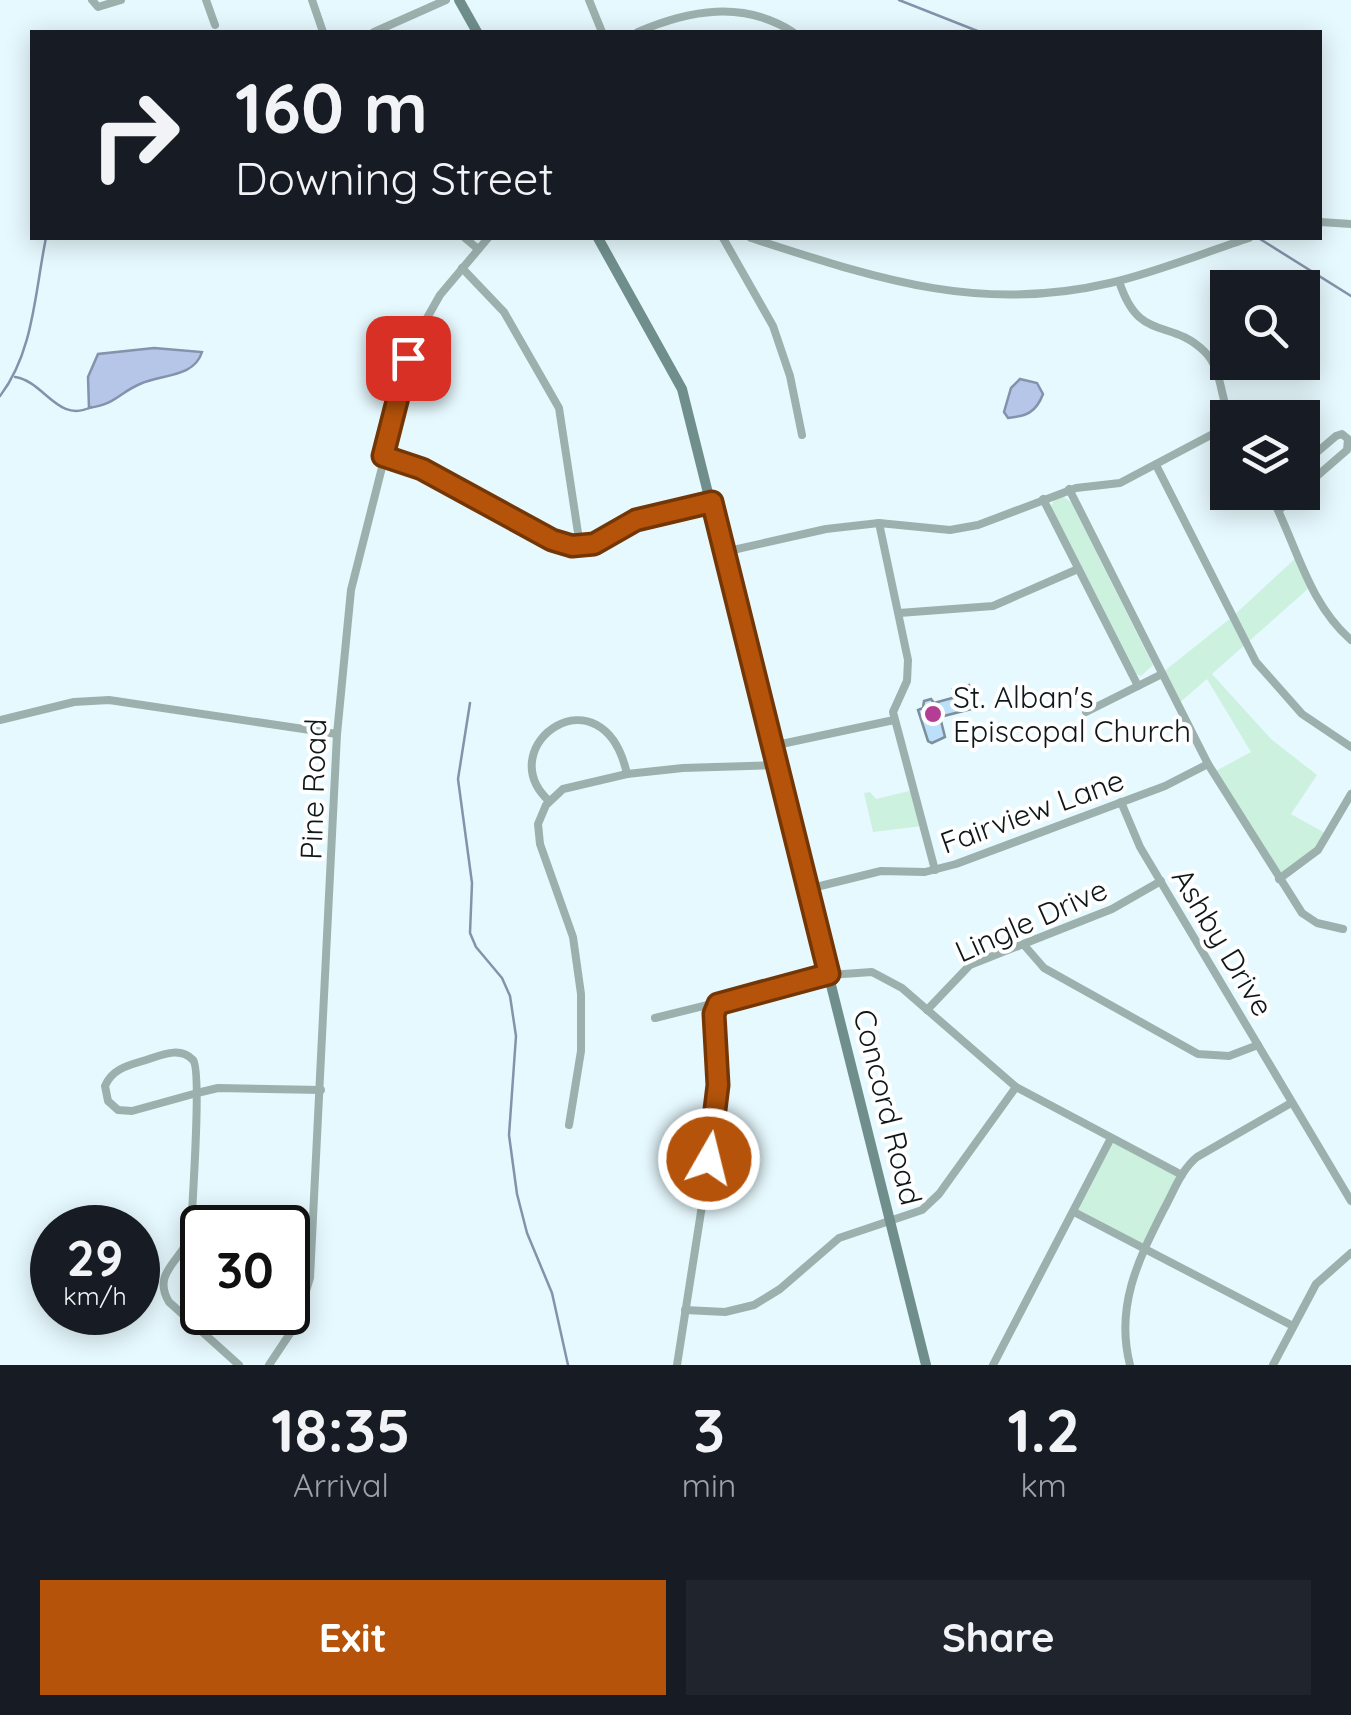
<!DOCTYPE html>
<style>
body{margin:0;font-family:Quicksand,sans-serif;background:#20242c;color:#f1f3f6;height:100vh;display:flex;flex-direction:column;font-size:38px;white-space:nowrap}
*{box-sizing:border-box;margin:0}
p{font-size:32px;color:#9ea1a6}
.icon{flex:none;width:55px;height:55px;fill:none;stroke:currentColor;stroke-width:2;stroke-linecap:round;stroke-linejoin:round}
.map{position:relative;height:1365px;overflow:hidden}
.sheet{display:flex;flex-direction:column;background:#171b24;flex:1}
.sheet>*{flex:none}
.top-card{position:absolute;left:30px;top:30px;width:1292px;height:210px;border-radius:0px;box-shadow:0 5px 25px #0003;background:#171b24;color:#f1f3f6;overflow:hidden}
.controls{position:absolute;left:1210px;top:270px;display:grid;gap:20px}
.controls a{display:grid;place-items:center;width:110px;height:110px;border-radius:0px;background:#171b24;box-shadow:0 5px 25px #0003;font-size:50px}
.speed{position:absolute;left:30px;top:1205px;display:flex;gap:20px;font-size:50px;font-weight:700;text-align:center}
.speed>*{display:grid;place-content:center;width:130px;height:130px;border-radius:50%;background:#171b24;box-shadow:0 5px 25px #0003;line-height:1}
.speed small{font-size:25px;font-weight:400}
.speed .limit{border:5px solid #111;border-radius:15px;background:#fff;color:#111}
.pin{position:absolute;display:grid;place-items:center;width:85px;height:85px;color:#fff;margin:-42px;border-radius:20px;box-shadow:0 5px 15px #0006}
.me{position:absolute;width:110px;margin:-55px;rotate:8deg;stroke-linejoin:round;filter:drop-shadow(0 0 8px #0008)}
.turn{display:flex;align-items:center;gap:35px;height:210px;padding:0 40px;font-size:45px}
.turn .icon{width:130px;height:130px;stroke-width:2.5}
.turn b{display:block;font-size:70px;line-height:85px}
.eta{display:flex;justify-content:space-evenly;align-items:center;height:170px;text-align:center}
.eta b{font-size:60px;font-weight:700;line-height:70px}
.cta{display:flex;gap:20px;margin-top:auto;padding:20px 40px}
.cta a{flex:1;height:115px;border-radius:0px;background:#b45309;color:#fff;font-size:40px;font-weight:700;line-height:115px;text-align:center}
.cta a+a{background:#20242c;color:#f1f3f6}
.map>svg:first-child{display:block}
</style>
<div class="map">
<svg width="1351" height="1365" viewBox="0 0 1351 1365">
<rect width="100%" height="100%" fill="#e6f9fe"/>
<g fill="#cdf1df">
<polygon points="1062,496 1071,502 1153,665 1141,676 1136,674 1051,507 1054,499"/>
<polygon points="1299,555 1310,587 1212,674 1271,739 1317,775 1291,814 1327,834 1322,843 1279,877 1214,772 1251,752 1207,679 1178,704 1162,673 1232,617"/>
<polygon points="913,790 922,826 873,832 864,793 870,792 876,799"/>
<polygon points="1111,1140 1180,1176 1144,1247 1075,1211"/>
</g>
<g fill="#b6c6e9" stroke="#8492ab" stroke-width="2.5">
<path d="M154 348 202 352C194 378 161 374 140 384 117 394 118 403 89 408L88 377 98 354Z"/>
<path d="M1020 379 1037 383 1043 394C1036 413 1026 416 1008 418L1004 412 1011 388Z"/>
</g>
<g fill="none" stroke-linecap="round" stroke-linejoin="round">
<g stroke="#8492ab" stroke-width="2.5">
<polyline points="899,0 980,32"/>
<polyline points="1260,239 1351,296"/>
<path d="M15 377C44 381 58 424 91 407"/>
<path d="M0 396C34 352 35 290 46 238"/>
<polyline points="470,703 458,779 472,883 470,933 476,947 502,978 510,996 516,1036 509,1135 517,1194 527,1233 552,1293 568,1365"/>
</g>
</g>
<polygon fill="#bce0fa" stroke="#7e8f9c" stroke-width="2.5" points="969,685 975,708 940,717 945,737 932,743 928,741 918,710 923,708 924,701 931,699 934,703 956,697 953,689"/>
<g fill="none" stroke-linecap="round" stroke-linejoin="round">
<g stroke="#9cb1ae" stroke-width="8">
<polyline points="92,0 98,7 121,0"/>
<polyline points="206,0 215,25"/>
<polyline points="312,0 323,32"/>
<polyline points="589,0 602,32"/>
<polyline points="374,32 446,0"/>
<path d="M638 32C689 10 743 0 793 32"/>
<polyline points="1320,222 1351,224"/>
<polyline points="465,238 478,249"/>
<polyline points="723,238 773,326 790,376 802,435"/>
<path d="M751 238C875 278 978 314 1110 283 1157 272 1203 253 1249 238"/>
<polyline points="462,268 504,312 559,408 580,546"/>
<path d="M1119 281C1139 344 1170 317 1205 352 1222 369 1220 397 1230 418"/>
<path d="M383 457 444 480 552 540C588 556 602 532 633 521 658 512 686 508 712 502"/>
<polyline points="1156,465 1256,662 1302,714 1351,747"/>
<polyline points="1302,465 1336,436 1342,434 1348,439 1347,450 1302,489"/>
<polyline points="1069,489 1208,764 1302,913 1317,923 1343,929"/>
<path d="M1269 492C1296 542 1307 602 1351 640"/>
<polyline points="1043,499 1138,686"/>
<polyline points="1279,510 1299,492"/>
<polyline points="879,523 908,660 907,681 893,712 935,870"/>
<polyline points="724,552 826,529 879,523 950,530 978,525 1076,488 1120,483 1228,426"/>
<polyline points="899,613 993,606 1078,569"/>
<polyline points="1086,712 1162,674"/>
<polyline points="0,720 74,702 109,700 337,734"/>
<polyline points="772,746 894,720"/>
<path d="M549 801C489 745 603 666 627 774"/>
<polyline points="1121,802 1140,847 1351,1201"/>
<polyline points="1279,879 1318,850 1351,794"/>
<polyline points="808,889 881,871 925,872 956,864 1165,786 1208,764"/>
<polyline points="1024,945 1044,968 1198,1054 1229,1056 1258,1045"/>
<polyline points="927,1010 970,965 1112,909 1161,881"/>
<polyline points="655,1018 829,975 872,972 902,988 1016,1087 1182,1175"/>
<polyline points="569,1125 581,1051 581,994 573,937 540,844 538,824 546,805 563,789 627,774 683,768 777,765"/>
<polyline points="1074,1212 1293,1326"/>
<polyline points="685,1310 725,1312 754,1305 780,1289 839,1238 922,1210 939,1194 1016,1087"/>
<path d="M239 1365 169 1302C150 1271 186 1259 191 1231 192 1207 202 1070 193 1060 181 1047 164 1054 149 1059 131 1065 113 1067 105 1086L108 1101 118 1110 132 1111 197 1093 218 1088 321 1090"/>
<polyline points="269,1365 295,1326 310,1278 337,734 351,590 414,341 440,295 488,238"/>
<polyline points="677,1365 714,1129 717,1004"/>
<polyline points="993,1365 1111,1138"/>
<path d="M1130 1365C1115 1307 1138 1260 1164 1209 1174 1191 1181 1170 1197 1157L1291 1103"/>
<polyline points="1273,1365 1316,1284 1351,1253"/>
</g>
<g stroke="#708f8c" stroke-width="10">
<polyline points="459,0 477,32"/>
<polyline points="598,238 682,389 926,1365"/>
</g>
</g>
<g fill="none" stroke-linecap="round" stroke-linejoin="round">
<defs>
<polyline id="route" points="408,358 383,456 422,469 552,540 572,546 594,544 636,520 712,502 829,974 718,1004 714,1014 718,1085 709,1159"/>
</defs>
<use href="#route" stroke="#753606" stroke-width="25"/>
<use href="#route" stroke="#b45309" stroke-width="18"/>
</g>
<circle fill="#b43e94" stroke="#fff" stroke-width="4" cx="933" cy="714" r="10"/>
<g text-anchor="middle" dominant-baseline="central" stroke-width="8" stroke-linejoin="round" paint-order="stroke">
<g font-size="30" fill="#0e1719" stroke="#fff" text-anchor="start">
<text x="953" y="697">St. Alban's<tspan x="953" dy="34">Episcopal Church</tspan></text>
</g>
<g font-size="30" fill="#0e1719" stroke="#fff">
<text transform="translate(313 789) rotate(-88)">Pine Road</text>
<text transform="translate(1032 811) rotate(-20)">Fairview Lane</text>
<text transform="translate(1031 920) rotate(-24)">Lingle Drive</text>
<text transform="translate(1223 942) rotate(59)">Ashby Drive</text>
<text transform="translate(888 1107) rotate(76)">Concord Road</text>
</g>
</g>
</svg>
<div class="controls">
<a><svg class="icon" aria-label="search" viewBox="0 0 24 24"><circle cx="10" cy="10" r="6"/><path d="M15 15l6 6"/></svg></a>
<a><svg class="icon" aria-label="layers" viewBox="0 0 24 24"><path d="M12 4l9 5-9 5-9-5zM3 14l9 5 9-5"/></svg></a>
</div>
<div class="speed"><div>29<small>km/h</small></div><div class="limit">30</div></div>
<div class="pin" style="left:408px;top:358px;background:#d93025"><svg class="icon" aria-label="arrive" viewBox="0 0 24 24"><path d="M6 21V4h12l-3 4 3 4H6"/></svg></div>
<svg class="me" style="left:709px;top:1159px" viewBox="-20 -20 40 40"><circle r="17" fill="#b45309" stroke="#fff" stroke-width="3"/><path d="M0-11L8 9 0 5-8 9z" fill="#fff"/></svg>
<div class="top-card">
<div class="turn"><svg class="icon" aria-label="right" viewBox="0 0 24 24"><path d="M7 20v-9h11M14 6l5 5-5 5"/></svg><div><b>160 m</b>Downing Street</div></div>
</div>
</div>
<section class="sheet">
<div class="eta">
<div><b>18:35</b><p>Arrival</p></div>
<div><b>3</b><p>min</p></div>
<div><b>1.2</b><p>km</p></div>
</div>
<div class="cta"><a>Exit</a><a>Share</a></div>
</section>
